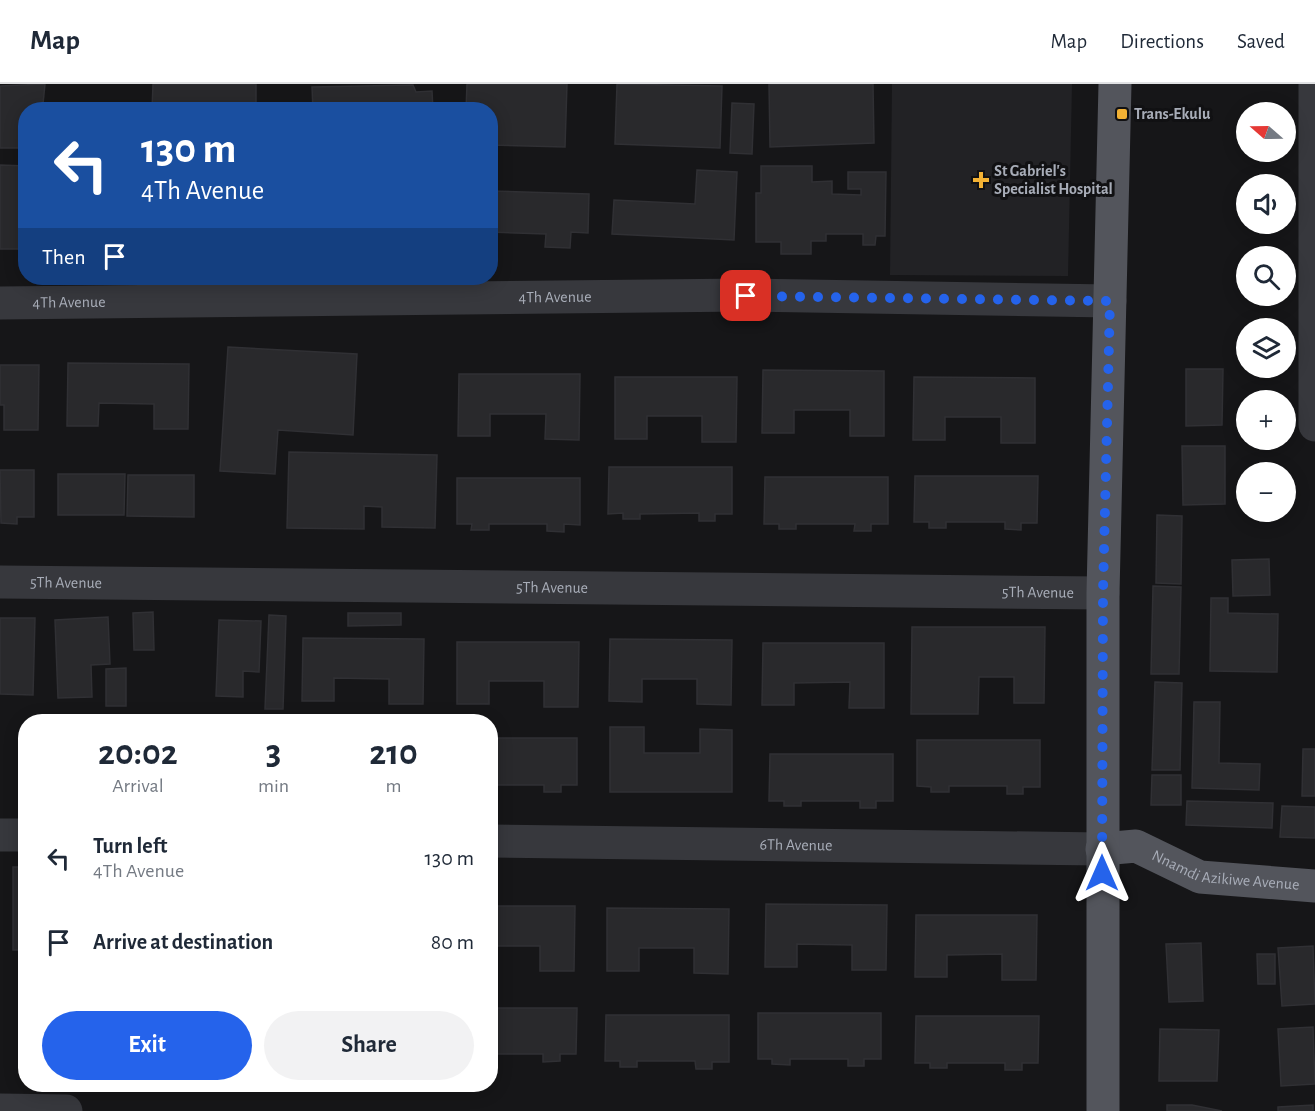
<!DOCTYPE html>
<meta charset="utf-8">
<style>
body{margin:0;font-family:"Alegreya Sans",sans-serif;background:#f2f2f3;color:#1f2937;height:100vh;display:flex;flex-direction:column;font-size:22px;white-space:nowrap}
*{box-sizing:border-box;margin:0}
p{font-size:20px;color:#747a83}
.icon{flex:none;width:33px;height:33px;fill:none;stroke:currentColor;stroke-width:2;stroke-linecap:round;stroke-linejoin:round}
.map{position:relative;flex:1;overflow:hidden}
.side{position:absolute;left:18px;top:630px;width:480px;height:378px;display:flex;flex-direction:column;background:#fff;border-radius:24px;box-shadow:0 3px 15px #0003}
.side>*{flex:none}
.top-card{position:absolute;left:18px;top:18px;width:480px;height:183px;border-radius:24px;box-shadow:0 3px 15px #0003;background:#1a4fa0;color:#fff;overflow:hidden}
.needle{width:39px;rotate:290deg}
.buttons{position:absolute;left:1236px;top:18px;display:grid;gap:12px}
.buttons a{display:grid;place-items:center;width:60px;height:60px;border-radius:50%;background:#fff;box-shadow:0 3px 15px #0003;font-size:30px}
.pin{position:absolute;display:grid;place-items:center;width:51px;height:51px;color:#fff;margin:-26px;border-radius:12px;box-shadow:0 3px 9px #0006}
.me{position:absolute;width:66px;margin:-33px;rotate:0deg;stroke-linejoin:round;filter:drop-shadow(0 0 4px #0008)}
.turn{display:flex;align-items:center;gap:21px;height:126px;padding:0 24px;font-size:27px}
.turn .icon{width:78px;height:78px;stroke-width:2.5}
.turn b{display:block;font-size:42px;line-height:51px}
.then{display:flex;align-items:center;height:57px;padding:0 24px;background:#0003;gap:12px;font-size:22px}
.eta{display:flex;justify-content:space-evenly;align-items:center;height:102px;text-align:center}
.eta b{font-size:36px;font-weight:700;line-height:42px}
.action{display:flex;gap:12px;margin-top:auto;padding:12px 24px}
.action a{flex:1;height:69px;border-radius:36px;background:#2563eb;color:#fff;font-size:24px;font-weight:700;line-height:69px;text-align:center}
.action a+a{background:#f2f2f3;color:#1f2937}
ul{padding:0;list-style:none}
li{display:flex;align-items:center;gap:18px;height:84px;padding:0 24px}
li div{flex:1}
li b{display:block;font-size:22px}
li em{font-style:normal}
header{display:flex;align-items:center;gap:36px;box-sizing:border-box;height:84px;padding:0 30px;background:#fff;border-bottom:2px solid #e0e1e3}
header strong{font-size:28px}
nav{display:flex;gap:33px;margin-inline-start:auto;font-size:21px}
.map>svg:first-child{display:block}
</style>
<header>
<strong>Map</strong>
<nav><a>Map</a><a>Directions</a><a>Saved</a></nav>
</header>
<div class="map">
<svg width="1315" height="1027" viewBox="0 0 1315 1027">
<rect width="100%" height="100%" fill="#161618"/>
<polygon fill="#222225" points="892,0 1072,0 1068,192 890,191"/>
<g fill="#29292c" stroke="#303034" stroke-width="1.5">
<polygon points="45,0 43,20 58,26 26,26 26,64 0,64 0,2"/>
<polygon points="153,0 256,0 256,26 152,26"/>
<polygon points="467,0 567,0 565,63 490,61 490,26 466,26"/>
<polygon points="617,0 722,2 720,64 615,60"/>
<polygon points="769,0 873,0 874,59 770,63"/>
<polygon points="413,1 416,8 432,7 433,26 313,26 312,3"/>
<polygon points="732,19 754,20 752,70 730,69"/>
<polygon points="0,81 26,82 22,165 0,165"/>
<polygon points="761,82 812,82 812,98 832,97 832,110 861,111 861,105 848,105 848,88 886,88 885,152 876,152 875,161 863,161 863,150 826,150 826,157 811,157 811,170 781,170 781,158 756,158 756,109 761,109"/>
<polygon points="697,86 737,88 734,156 612,150 614,116 695,120"/>
<polygon points="490,107 589,110 588,149 571,148 570,164 545,163 546,150 490,148"/>
<polygon points="228,263 357,270 353,351 278,346 275,390 220,387"/>
<polygon points="68,279 189,280 188,345 154,345 154,320 99,319 98,342 67,342"/>
<polygon points="0,281 39,281 38,346 4,346 4,321 0,321"/>
<polygon points="1186,285 1223,285 1222,341 1186,342"/>
<polygon points="763,286 884,287 884,352 850,352 850,326 794,326 794,349 762,349"/>
<polygon points="459,290 580,290 579,356 545,355 546,330 490,330 490,352 458,352"/>
<polygon points="615,293 737,293 736,358 702,358 702,332 647,332 647,355 615,355"/>
<polygon points="914,293 1035,294 1035,359 1001,359 1001,333 945,333 945,356 913,356"/>
<polygon points="1182,362 1225,362 1225,420 1183,421"/>
<polygon points="289,368 437,371 435,444 382,443 382,423 364,422 364,445 287,444"/>
<polygon points="609,383 732,383 732,430 715,430 715,437 699,437 699,429 640,430 640,435 623,435 623,429 608,430"/>
<polygon points="0,386 34,386 34,433 17,433 17,440 1,439"/>
<polygon points="58,390 125,390 124,431 58,431"/>
<polygon points="128,391 194,391 194,433 127,432"/>
<polygon points="915,392 1038,392 1037,439 1021,439 1021,446 1005,445 1005,438 946,438 946,444 929,444 929,438 914,438"/>
<polygon points="765,393 888,393 888,440 871,440 871,447 854,447 855,440 796,440 796,445 779,445 779,440 764,440"/>
<polygon points="457,394 580,394 580,441 564,440 564,448 547,447 547,440 489,440 489,446 471,446 472,440 457,440"/>
<polygon points="1157,431 1182,432 1181,500 1156,499"/>
<polygon points="1269,475 1270,511 1233,512 1232,476"/>
<polygon points="1153,502 1181,503 1179,590 1151,590"/>
<polygon points="1211,514 1228,514 1228,529 1278,530 1277,588 1210,587"/>
<polygon points="153,528 154,566 134,566 133,529"/>
<polygon points="348,529 401,529 401,541 348,542"/>
<polygon points="269,531 286,532 283,625 265,625"/>
<polygon points="108,533 110,580 91,581 92,613 58,614 55,536"/>
<polygon points="0,534 35,534 33,611 0,610"/>
<polygon points="219,536 261,537 259,588 243,587 243,613 216,612"/>
<polygon points="912,543 1045,543 1044,619 1014,619 1014,593 979,593 978,630 911,630"/>
<polygon points="303,554 424,555 423,620 389,620 389,595 334,594 334,617 302,617"/>
<polygon points="610,555 732,556 731,621 697,620 697,595 642,595 642,618 609,617"/>
<polygon points="457,558 579,558 578,623 544,623 544,597 489,597 489,620 457,620"/>
<polygon points="763,559 884,559 884,624 849,624 850,598 794,599 794,621 762,621"/>
<polygon points="126,584 126,622 106,622 106,585"/>
<polygon points="1155,598 1182,599 1180,686 1152,686"/>
<polygon points="1194,618 1220,618 1219,679 1260,680 1259,706 1192,704"/>
<polygon points="147,634 190,635 190,638 147,638"/>
<polygon points="253,634 253,638 214,638 214,635"/>
<polygon points="610,643 644,643 644,669 700,669 700,645 732,646 732,708 610,708"/>
<polygon points="490,654 577,654 577,701 561,701 561,708 544,708 544,701 490,701"/>
<polygon points="917,656 1040,656 1040,703 1023,703 1023,710 1007,710 1007,702 949,702 949,708 931,708 931,703 917,702"/>
<polygon points="1303,665 1315,665 1315,712 1302,712"/>
<polygon points="770,670 893,670 893,717 876,717 876,724 860,724 860,717 801,717 801,722 784,722 784,717 769,717"/>
<polygon points="1152,691 1181,691 1181,721 1151,721"/>
<polygon points="1187,717 1273,719 1272,744 1186,741"/>
<polygon points="1282,722 1315,723 1315,754 1280,753"/>
<rect x="13" y="783" width="13" height="83"/>
<polygon points="766,820 887,821 886,886 852,886 852,861 797,860 797,883 765,883"/>
<polygon points="490,822 575,822 574,887 540,887 540,862 490,862"/>
<polygon points="607,824 729,825 728,890 694,889 694,864 639,864 639,887 607,887"/>
<polygon points="916,831 1037,831 1036,896 1002,896 1002,870 947,871 947,893 915,893"/>
<polygon points="1201,859 1203,917 1169,918 1166,860"/>
<polygon points="1313,862 1315,920 1282,922 1278,864"/>
<polygon points="1257,870 1275,870 1275,900 1258,900"/>
<polygon points="19,913 26,913 26,976 20,976"/>
<polygon points="490,924 577,924 576,970 560,970 560,977 543,978 543,970 490,970"/>
<polygon points="758,929 881,929 881,975 864,975 864,982 848,982 848,975 790,975 790,981 772,980 772,975 758,975"/>
<polygon points="606,931 729,931 729,978 712,978 712,985 696,985 695,977 637,977 637,983 620,983 620,977 605,977"/>
<polygon points="916,932 1039,932 1038,979 1022,979 1022,986 1005,986 1005,979 947,979 947,984 930,984 930,979 915,979"/>
<polygon points="1313,943 1315,1000 1281,1002 1278,945"/>
<polygon points="1160,945 1219,946 1217,997 1159,997"/>
<polygon points="1167,1021 1192,1021 1222,1027 1167,1027"/>
<polygon points="1313,1021 1313,1027 1278,1027 1278,1023"/>
</g>
<g fill="none" stroke-linecap="round" stroke-linejoin="round">
<g stroke="#37383d" stroke-width="33">
<polyline points="1315,0 1315,341"/>
<path id="s1" d="M0 219 746 211 1110 217"/>
<path id="s2" d="M0 498 1103 509"/>
<polyline points="0,751 26,751"/>
<path id="s3" d="M490 757 1102 765"/>
<polyline points="0,1026 66,1027"/>
</g>
<g stroke="#53555c" stroke-width="33">
<path id="s4" d="M1102 765 1136 762 1200 793 1315 802"/>
<polyline points="1103,1027 1103,509 1115,0"/>
</g>
</g>
<g fill="none" stroke-linecap="round" stroke-linejoin="round">
<polyline stroke="#2563eb" stroke-width="10" stroke-dasharray="0 18" points="746,212 1110,217 1103,508 1102,789"/>
</g>
<g fill="#f2b134" stroke="#111113" stroke-width="2">
<rect x="1116" y="24" width="12" height="12" rx="3"/>
<path d="M978 87h6v6h6v6h-6v6h-6v-6h-6v-6h6z"/>
</g>
<g text-anchor="middle" dominant-baseline="central" stroke-width="6" stroke-linejoin="round" paint-order="stroke">
<g font-size="16" font-weight="bold" fill="#a8adb8" stroke="#111113" text-anchor="start">
<text x="1134" y="30">Trans-Ekulu</text>
<text x="994" y="87">St Gabriel's<tspan x="994" dy="18">Specialist Hospital</tspan></text>
</g>
<g font-size="16" fill="#a8adb8" stroke="#111113">
<text stroke="none"><textPath href="#s1" startOffset="555">4Th Avenue</textPath></text>
<text stroke="none"><textPath href="#s1" startOffset="69">4Th Avenue</textPath></text>
<text stroke="none"><textPath href="#s2" startOffset="66">5Th Avenue</textPath></text>
<text stroke="none"><textPath href="#s2" startOffset="552">5Th Avenue</textPath></text>
<text stroke="none"><textPath href="#s2" startOffset="1038">5Th Avenue</textPath></text>
<text stroke="none"><textPath href="#s3" startOffset="306">6Th Avenue</textPath></text>
<text stroke="none"><textPath href="#s4" startOffset="129">Nnamdi Azikiwe Avenue</textPath></text>
</g>
</g>
</svg>
<div class="buttons">
<a><svg class="needle" viewBox="-14 -14 28 28"><path d="M0-13l5 13h-10z" fill="#e53935"/><path d="M0 13l5-13h-10z" fill="#747a83"/></svg></a>
<a><svg class="icon" aria-label="sound" viewBox="0 0 24 24"><path d="M4 9h4l5-4v14l-5-4H4zM17 9q2 3 0 6"/></svg></a>
<a><svg class="icon" aria-label="search" viewBox="0 0 24 24"><circle cx="10" cy="10" r="6"/><path d="M15 15l6 6"/></svg></a>
<a><svg class="icon" aria-label="layers" viewBox="0 0 24 24"><path d="M12 4l9 5-9 5-9-5zM3 14l9 5 9-5"/></svg></a>
<a>+</a>
<a>−</a>
</div>
<div class="pin" style="left:746px;top:212px;background:#d93025"><svg class="icon" aria-label="arrive" viewBox="0 0 24 24"><path d="M6 21V4h12l-3 4 3 4H6"/></svg></div>
<svg class="me" style="left:1102px;top:789px" viewBox="-20 -20 40 40"><path d="M0-17L14 15 0 8-14 15z" fill="#2563eb" stroke="#fff" stroke-width="4"/></svg>
<div class="top-card">
<div class="turn"><svg class="icon" aria-label="left" viewBox="0 0 24 24"><path d="M17 20v-9H6M10 6l-5 5 5 5"/></svg><div><b>130 m</b>4Th Avenue</div></div>
<div class="then">Then<svg class="icon" aria-label="arrive" viewBox="0 0 24 24"><path d="M6 21V4h12l-3 4 3 4H6"/></svg></div>
</div>
<section class="side">
<div class="eta">
<div><b>20:02</b><p>Arrival</p></div>
<div><b>3</b><p>min</p></div>
<div><b>210</b><p>m</p></div>
</div>
<ul>
<li><svg class="icon" aria-label="left" viewBox="0 0 24 24"><path d="M17 20v-9H6M10 6l-5 5 5 5"/></svg><div><b>Turn left</b><p>4Th Avenue</p></div><em>130 m</em></li>
<li><svg class="icon" aria-label="arrive" viewBox="0 0 24 24"><path d="M6 21V4h12l-3 4 3 4H6"/></svg><div><b>Arrive at destination</b></div><em>80 m</em></li>
</ul>
<div class="action"><a>Exit</a><a>Share</a></div>
</section>
</div>
